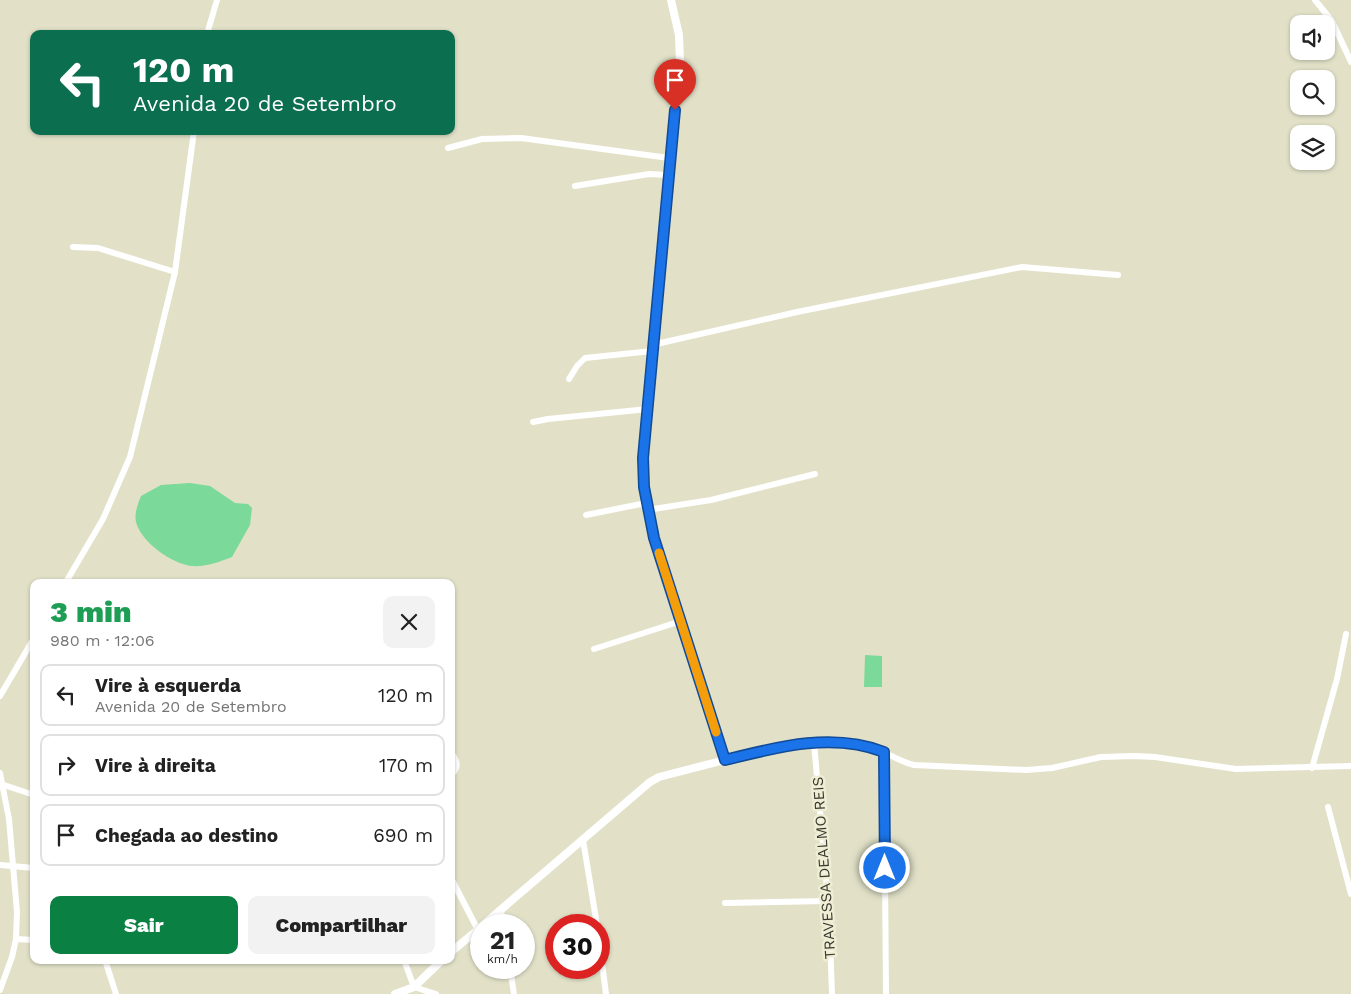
<!DOCTYPE html>
<html lang="pt">
<meta charset="utf-8">
<style>
body{margin:0;font-family:"Work Sans",sans-serif;background:#f2f2f2;color:#222;height:100vh;display:flex;flex-direction:column;font-size:19px;white-space:nowrap}
*{box-sizing:border-box;margin:0}
p{font-size:16px;color:#767676}
.icon{flex:none;width:28px;height:28px;fill:none;stroke:currentColor;stroke-width:2;stroke-linecap:round;stroke-linejoin:round}
.map{position:relative;flex:1;overflow:hidden}
.drawer{position:absolute;left:30px;top:579px;width:425px;height:385px;display:flex;flex-direction:column;background:#fff;border-radius:10px;box-shadow:0 1px 4px #0004}
.drawer>*{flex:none}
.hud{position:absolute;left:30px;top:30px;width:425px;height:105px;border-radius:10px;box-shadow:0 1px 4px #0004;background:#0b6e4f;color:#fff;overflow:hidden}
.buttons{position:absolute;left:1290px;top:15px;display:grid;gap:10px}
.buttons a{display:grid;place-items:center;width:45px;height:45px;border-radius:10px;background:#fff;box-shadow:0 1px 4px #0004;font-size:25px}
.speed{position:absolute;left:470px;top:914px;display:flex;gap:10px;font-size:25px;font-weight:700;text-align:center}
.speed>*{display:grid;place-content:center;width:65px;height:65px;border-radius:50%;background:#fff;box-shadow:0 1px 4px #0004;line-height:1}
.speed small{font-size:12px;font-weight:400}
.speed .limit{border:8px solid #d22;background:#fff;color:#111}
.pin{position:absolute;display:grid;place-items:center;width:42px;height:42px;color:#fff;margin:-51px -21px;border-radius:50% 50% 50% 0;rotate:-45deg;box-shadow:0 0 5px #0007}
.pin .icon{rotate:45deg}
.me{position:absolute;width:55px;margin:-28px;rotate:0deg;stroke-linejoin:round;filter:drop-shadow(0 0 4px #0008)}
.turn{display:flex;align-items:center;gap:18px;height:105px;padding:0 20px;font-size:22px}
.turn .icon{width:65px;height:65px;stroke-width:2.5}
.turn b{display:block;font-size:35px;line-height:42px}
.round{display:grid;place-items:center;flex:none;width:52px;height:52px;border-radius:10px;background:#f2f2f2}
.summary{display:flex;align-items:center;justify-content:space-between;height:85px;padding:0 20px}
h1{font-size:30px;font-weight:800;line-height:38px;color:#1e9e55}
.action{display:flex;gap:10px;margin-top:auto;padding:10px 20px}
.action a{flex:1;height:58px;border-radius:10px;background:#0b8043;color:#fff;font-size:20px;font-weight:800;line-height:58px;text-align:center}
.action a+a{background:#f2f2f2;color:#222}
ul{padding:0;list-style:none}
li{display:flex;align-items:center;gap:15px;height:62px;margin:0 10px 8px;padding:0 10px;border:2px solid #e0e0e0;border-radius:10px}
li div{flex:1}
li b{display:block;font-size:19px}
li em{font-style:normal}
.map>svg:first-child{display:block}
</style>
<div class="map">
<svg width="1351" height="994" viewBox="0 0 1351 994">
<rect width="100%" height="100%" fill="#e2e1c8"/>
<g fill="#7bd999">
<path d="M190 483 210 486 235 503 248 504 252 508 250 525 232 557C219 562 206 567 192 566 172 564 141 542 136 522 134 513 138 504 141 496L161 485Z"/>
<polygon points="865,655 882,656 882,687 864,687"/>
</g>
<g fill="none" stroke-linecap="round" stroke-linejoin="round">
<g stroke="#fff" stroke-width="6">
<polyline points="1315,0 1332,21 1351,62"/>
<polyline points="207,34 217,0"/>
<polyline points="448,148 482,139 521,138 669,158"/>
<polyline points="575,186 649,174 668,175"/>
<polyline points="73,247 98,248 175,272"/>
<polyline points="652,345 797,312 1022,267 1118,275"/>
<polyline points="569,379 577,366 585,358 652,351"/>
<polyline points="533,422 548,419 648,409"/>
<polyline points="647,510 711,500 815,474"/>
<polyline points="586,515 646,503"/>
<polyline points="66,582 103,519 130,457 175,272 194,131"/>
<polyline points="594,649 681,621"/>
<polyline points="0,696 34,638"/>
<polyline points="814,743 829,912 832,994"/>
<path d="M451 752C457 761 460 767 451 775"/>
<polyline points="884,752 886,994"/>
<path d="M725 760C766 749 813 736 857 743 878 746 894 760 914 765L1026 770 1052 768 1101 757 1134 756 1155 757 1236 769 1351 766"/>
<polyline points="1312,768 1337,679 1346,634"/>
<polyline points="0,773 9,819 17,912 16,939 12,957 0,990"/>
<polyline points="4,785 34,795"/>
<polyline points="1328,807 1351,894"/>
<polyline points="583,840 597,925"/>
<polyline points="0,865 34,868"/>
<polyline points="451,878 478,930"/>
<polyline points="725,903 827,901"/>
<polyline points="501,910 503,925"/>
<polyline points="16,939 34,940"/>
<polyline points="599,940 606,994"/>
<polyline points="105,960 116,994"/>
<polyline points="404,960 414,987 436,994"/>
<polyline points="510,968 514,994"/>
</g>
<g stroke="#fff" stroke-width="8">
<polyline points="483,925 650,782 659,777 725,760 654,538 644,487 643,458 652,345 680,63 679,35 671,0"/>
<polyline points="451,952 481,927"/>
<polyline points="395,994 414,987 442,960"/>
</g>
</g>
<g fill="none" stroke-linecap="round" stroke-linejoin="round">
<defs>
<path id="route" d="M675 110 643 458 644 487 654 538 725 760C777 747 832 732 884 752L885 868"/>
</defs>
<use href="#route" stroke="#114b97" stroke-width="12"/>
<use href="#route" stroke="#1a73e8" stroke-width="9"/>
<polyline stroke="#f59e0b" stroke-width="9" points="659,553 716,732"/>
</g>
<g text-anchor="middle" dominant-baseline="central" stroke-width="5" stroke-linejoin="round" paint-order="stroke">
<g font-size="15" fill="#39382f" stroke="#efeed5">
<text transform="translate(824 868) rotate(-94)">TRAVESSA DEALMO REIS</text>
</g>
</g>
</svg>
<div class="buttons">
<a><svg class="icon" aria-label="sound" viewBox="0 0 24 24"><path d="M4 9h4l5-4v14l-5-4H4zM17 9q2 3 0 6"/></svg></a>
<a><svg class="icon" aria-label="search" viewBox="0 0 24 24"><circle cx="10" cy="10" r="6"/><path d="M15 15l6 6"/></svg></a>
<a><svg class="icon" aria-label="layers" viewBox="0 0 24 24"><path d="M12 4l9 5-9 5-9-5zM3 14l9 5 9-5"/></svg></a>
</div>
<div class="speed"><div>21<small>km/h</small></div><div class="limit">30</div></div>
<div class="pin" style="left:675px;top:110px;background:#d93025"><svg class="icon" aria-label="arrive" viewBox="0 0 24 24"><path d="M6 21V4h12l-3 4 3 4H6"/></svg></div>
<svg class="me" style="left:885px;top:868px" viewBox="-20 -20 40 40"><circle r="17" fill="#1a73e8" stroke="#fff" stroke-width="3"/><path d="M0-11L8 9 0 5-8 9z" fill="#fff"/></svg>
<div class="hud">
<div class="turn"><svg class="icon" aria-label="left" viewBox="0 0 24 24"><path d="M17 20v-9H6M10 6l-5 5 5 5"/></svg><div><b>120 m</b>Avenida 20 de Setembro</div></div>
</div>
<section class="drawer">
<div class="summary"><div><h1>3 min</h1><p>980 m · 12:06</p></div><a class="round"><svg class="icon" aria-label="close" viewBox="0 0 24 24"><path d="M6 6l12 12M18 6L6 18"/></svg></a></div>
<ul>
<li><svg class="icon" aria-label="left" viewBox="0 0 24 24"><path d="M17 20v-9H6M10 6l-5 5 5 5"/></svg><div><b>Vire à esquerda</b><p>Avenida 20 de Setembro</p></div><em>120 m</em></li>
<li><svg class="icon" aria-label="right" viewBox="0 0 24 24"><path d="M7 20v-9h11M14 6l5 5-5 5"/></svg><div><b>Vire à direita</b></div><em>170 m</em></li>
<li><svg class="icon" aria-label="arrive" viewBox="0 0 24 24"><path d="M6 21V4h12l-3 4 3 4H6"/></svg><div><b>Chegada ao destino</b></div><em>690 m</em></li>
</ul>
<div class="action"><a>Sair</a><a>Compartilhar</a></div>
</section>
</div>
